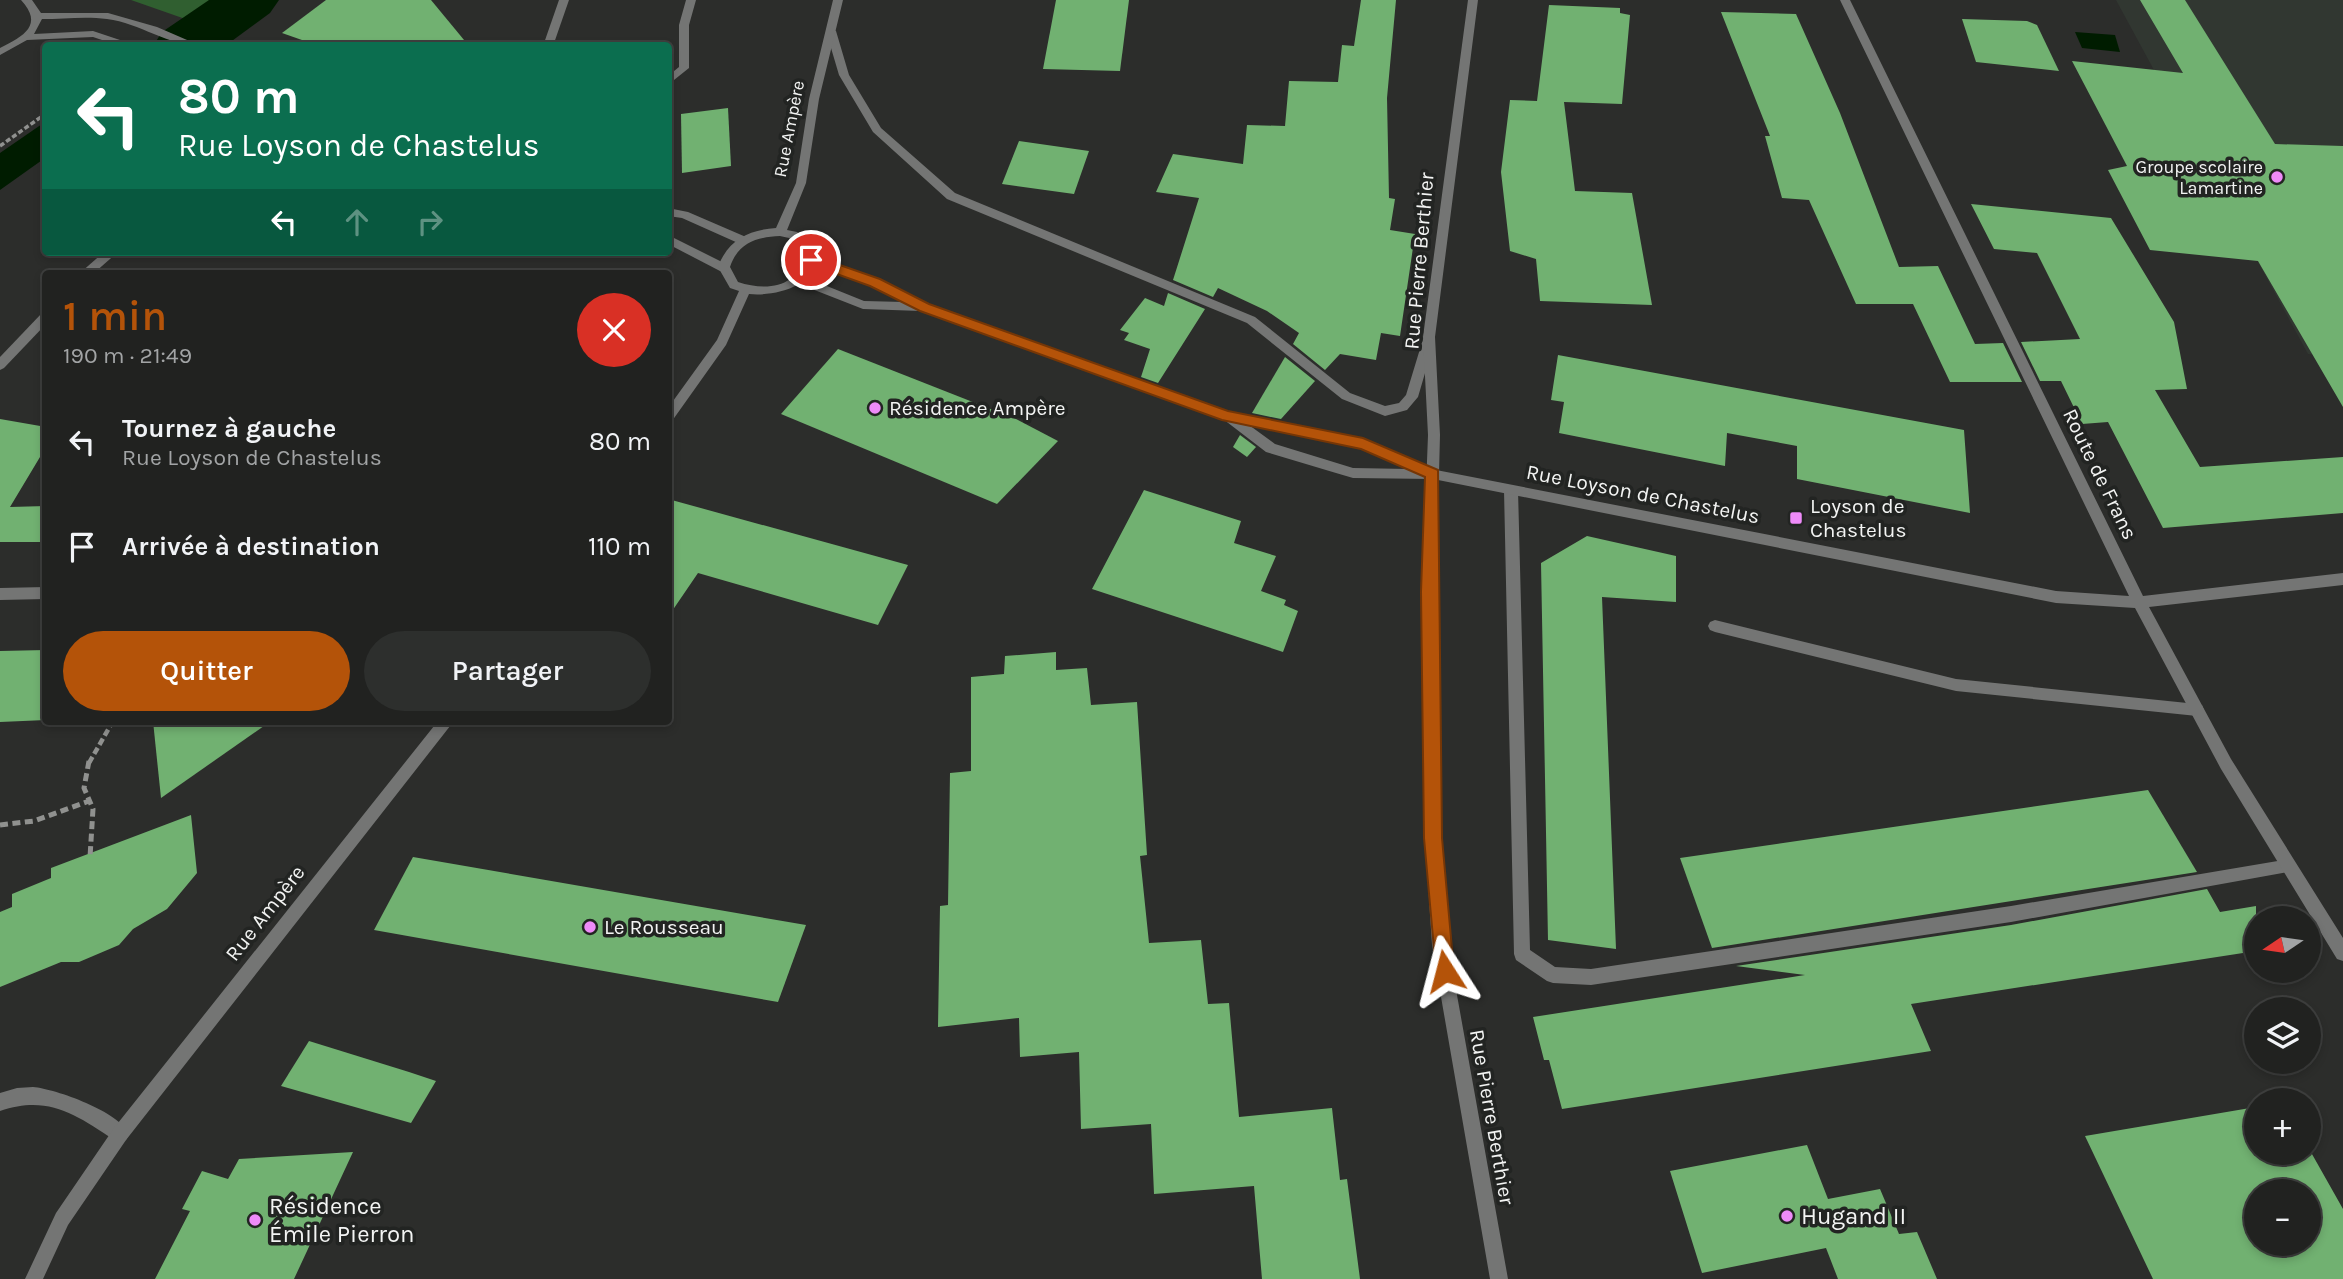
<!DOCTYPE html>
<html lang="fr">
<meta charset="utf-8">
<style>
body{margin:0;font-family:Karla,sans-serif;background:#2d2f2d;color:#f1f3f6;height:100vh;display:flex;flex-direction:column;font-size:26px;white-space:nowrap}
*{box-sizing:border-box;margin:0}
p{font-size:23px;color:#a2a4a5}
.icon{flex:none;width:38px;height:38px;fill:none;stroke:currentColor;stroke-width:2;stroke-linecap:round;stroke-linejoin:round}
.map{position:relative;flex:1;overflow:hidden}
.details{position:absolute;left:42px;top:270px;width:630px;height:455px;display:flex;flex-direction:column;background:#212220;border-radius:7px;box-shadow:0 4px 10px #0003,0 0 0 2px #3e3f3e}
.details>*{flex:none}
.top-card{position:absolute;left:42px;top:42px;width:630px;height:214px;border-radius:7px;box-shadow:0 4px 10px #0003,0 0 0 2px #3e3f3e;background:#0b6e4f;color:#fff;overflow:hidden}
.needle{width:46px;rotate:257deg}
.tools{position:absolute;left:2244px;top:906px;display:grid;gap:14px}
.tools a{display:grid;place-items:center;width:77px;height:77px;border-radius:50%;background:#212220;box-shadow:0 4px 10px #0003,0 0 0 2px #3e3f3e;font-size:35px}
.pin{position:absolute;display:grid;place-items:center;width:60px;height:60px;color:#fff;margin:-30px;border:4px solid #fff;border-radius:50%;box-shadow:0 2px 7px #0007}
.me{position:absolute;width:77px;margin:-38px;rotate:351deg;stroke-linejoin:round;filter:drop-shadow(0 0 5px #0008)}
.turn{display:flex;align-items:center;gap:24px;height:147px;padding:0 21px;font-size:32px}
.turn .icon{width:91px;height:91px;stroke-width:2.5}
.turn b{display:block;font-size:49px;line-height:60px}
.lanes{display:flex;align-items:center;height:66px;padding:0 21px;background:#0003;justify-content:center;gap:35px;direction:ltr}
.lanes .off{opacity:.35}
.round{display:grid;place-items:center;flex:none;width:74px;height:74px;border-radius:37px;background:#2d2f2d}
.headline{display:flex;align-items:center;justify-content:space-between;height:119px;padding:0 21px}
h1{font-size:42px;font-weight:600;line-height:52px;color:#b45309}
.action{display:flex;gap:14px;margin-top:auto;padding:14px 21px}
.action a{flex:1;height:80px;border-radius:42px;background:#b45309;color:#fff;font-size:28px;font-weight:600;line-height:80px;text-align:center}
.action a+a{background:#2d2f2d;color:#f1f3f6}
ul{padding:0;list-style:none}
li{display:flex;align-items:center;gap:21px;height:105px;padding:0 21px}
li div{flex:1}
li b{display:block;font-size:26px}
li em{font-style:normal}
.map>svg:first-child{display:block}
</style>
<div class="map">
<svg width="2343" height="1279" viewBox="0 0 2343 1279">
<rect width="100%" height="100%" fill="#2c2d2b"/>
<polygon fill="#313731" points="2116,0 2343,0 2343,357 2308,354"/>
<polygon fill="#305f30" points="131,0 221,0 191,21"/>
<g fill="#001c00">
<polygon points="222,0 272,0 224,33 191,21"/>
<polygon points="2075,32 2115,35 2120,52 2082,48"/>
<polygon points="45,122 45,158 0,190 0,153"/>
</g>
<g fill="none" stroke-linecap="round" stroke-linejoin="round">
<polygon fill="#001c00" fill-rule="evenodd" points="209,0 279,0 270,13 225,46 153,46 162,32"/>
</g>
<g fill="#71b171" fill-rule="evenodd">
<polygon points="326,0 431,0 469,46 319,46 282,33"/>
<polygon points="1056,0 1129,0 1120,71 1043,69"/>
<polygon points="1361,0 1396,0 1387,98 1389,198 1395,199 1390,230 1415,234 1400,336 1381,333 1376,360 1340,354 1325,370 1293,344 1299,333 1267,311 1218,288 1213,297 1173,280 1199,198 1156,192 1173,154 1243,164 1247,125 1285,126 1289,81 1338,82 1342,45 1354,46"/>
<polygon points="2140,0 2185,0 2275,144 2343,146 2343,407 2258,261 2150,250 2108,170 2127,166 2072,61 2183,73"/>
<polygon points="1549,5 1620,8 1620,13 1630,15 1622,104 1564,102 1575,191 1632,193 1652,305 1540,301 1536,259 1510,251 1501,172 1510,100 1537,101"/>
<polygon points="1721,12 1796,14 1840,113 1899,267 1938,266 1975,344 2003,343 2022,382 1950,382 1913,304 1856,304 1809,200 1782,198 1765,136 1770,136"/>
<polygon points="1962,19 2027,21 2037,25 2059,71 1976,62"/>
<polygon points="728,108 731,166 682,173 681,114"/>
<polygon points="1019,141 1089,151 1074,194 1002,184"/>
<polygon points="1971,204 2111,218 2174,322 2187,389 2155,390 2200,467 2343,457 2343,513 2163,528 2108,422 2082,424 2061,381 2040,381 2021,342 2080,339 2037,253 1994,249"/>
<polygon points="1168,293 1205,309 1158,383 1141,377 1150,349 1124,340 1129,333 1120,330 1145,298 1164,306"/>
<polygon points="838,349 1016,419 1058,441 997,504 781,414"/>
<polygon points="1558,355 1964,430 1970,513 1797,479 1797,446 1727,433 1725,466 1559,433 1564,402 1551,400"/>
<polygon points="1285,357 1315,381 1281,419 1252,413"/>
<polygon points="0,419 46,427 46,447 10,507 46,506 46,542 0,542"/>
<polygon points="1240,435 1256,447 1247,457 1233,447"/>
<polygon points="1144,490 1241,521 1234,543 1276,556 1261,591 1286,600 1284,605 1298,611 1283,652 1092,589"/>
<polygon points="668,499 908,565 878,625 698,573 668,617"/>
<polygon points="1587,536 1676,556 1676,602 1602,597 1616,949 1548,940 1541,563"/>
<polygon points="46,650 46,720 0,722 0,651"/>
<polygon points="1056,652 1056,670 1087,668 1091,705 1137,702 1147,855 1140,856 1149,943 1201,940 1208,1004 1229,1003 1239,1117 1332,1108 1340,1180 1347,1179 1360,1279 1262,1279 1254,1186 1154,1194 1151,1124 1081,1129 1079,1052 1020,1057 1019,1018 938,1027 940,906 948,905 950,773 971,771 971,677 1004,674 1005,656"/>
<polygon points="153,721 271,721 161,798"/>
<polygon points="2148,790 2197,872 1712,948 1680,858"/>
<polygon points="191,815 197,873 167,909 133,929 119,945 79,962 61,962 0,987 0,912 12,907 12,894 51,878 51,868"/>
<polygon points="413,857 806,925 778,1002 374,930"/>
<polygon points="2207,889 2220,912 2256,906 2256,951 1911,1004 1931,1051 1562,1109 1549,1060 1544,1060 1533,1017 1805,975 1736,966 2011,925"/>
<polygon points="309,1041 409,1072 436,1081 411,1123 281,1086"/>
<path d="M2256 1107V1153H2308V1147L2343 1209V1279H2153L2085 1136ZM2256 1192H2308V1244H2256Z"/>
<polygon points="1807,1145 1828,1199 1880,1189 1899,1234 1917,1232 1937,1279 1838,1279 1826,1248 1702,1273 1670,1171"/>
<polygon points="353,1152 294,1279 155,1279 190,1211 182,1209 202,1171 228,1179 239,1159"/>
</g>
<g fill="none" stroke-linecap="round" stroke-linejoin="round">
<polyline stroke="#90918f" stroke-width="3.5" stroke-dasharray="5 2.5" stroke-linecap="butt" points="0,146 41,117 46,96"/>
<polyline stroke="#90918f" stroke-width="4.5" stroke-dasharray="7 3.5" stroke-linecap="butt" points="89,763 113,721"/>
<g stroke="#90918f" stroke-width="5" stroke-dasharray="8 4.5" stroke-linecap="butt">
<polyline points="89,761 84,788 93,809 90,857"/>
<polyline points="0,825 34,821 89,801"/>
</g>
<g fill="#747574" fill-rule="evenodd">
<polygon points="1511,485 1518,490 1530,950 1555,967 1591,969 2011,906 2289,859 2294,861 2297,866 2294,871 2011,922 1591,985 1553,983 1547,981 1516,960 1514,954 1504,490"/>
<polygon points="1715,620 1956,679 2197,704 2202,705 2204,710 2202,715 2197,716 1956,691 1715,632 1710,630 1708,626 1710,622"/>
</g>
<g fill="#747574" fill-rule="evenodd">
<path d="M21 0H32L41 13H108L157 27 201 46C168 46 140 23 107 19 86 16 63 19 42 19L34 34 93 31 138 46H120L93 37 27 40 0 55V48C24 36 44 25 21 0Z"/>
<polygon points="559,0 569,0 553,46 543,46"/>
<polygon points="686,0 696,0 689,25 689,68 669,84 668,76 679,67 679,25"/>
<path d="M1840 0H1850L2143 596 2343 573V585L2149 607 2231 759 2343 938V961L2337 959 2221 769 2135 608 2056 603 1433 479 1353 478 1336 473 1266 452 1223 419 921 311 863 309 794 282 792 279 794 276H802L864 301 904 302 871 286 807 263 805 260 811 256 815 257 879 280 928 304 1228 411 1363 439 1431 469 2056 591 2129 596ZM1249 425 1361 449 1409 469 1353 468 1275 444Z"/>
<polygon points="831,28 836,31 849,75 881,128 955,193 1255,317 1350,393 1385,406 1399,403 1406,395 1423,339 1429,335 1433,336 1435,339 1418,397 1407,410 1385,416 1342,399 1247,323 947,199 873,132 839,75 826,31"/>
<polygon points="668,208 688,212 746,237 748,240 742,244 738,243 682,218 668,216"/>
<polygon points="668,235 728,265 730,268 724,272 720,271 668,244"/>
<polygon points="104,252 118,252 94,273 80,273"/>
<polygon points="46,312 46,324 4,368 0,370 0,357 42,313"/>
<polygon points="46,587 46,599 0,600 0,588"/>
<path d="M33 1087C56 1089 120 1112 129 1134L126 1140 120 1143 114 1140C75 1114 48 1095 0 1111V1093L17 1088Z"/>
</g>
<g fill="#747574" fill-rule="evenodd">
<path d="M833 0H843L819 99 806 183 787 230 797 232 814 246C825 284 778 297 749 294L726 345 672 421 668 423V408L717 340 739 291 730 288 718 267C728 240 748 230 776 228L796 183 809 99ZM780 236 789 238 804 250C802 287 768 292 738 282L730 267C738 243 756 237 780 236Z"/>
<polygon points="1468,0 1478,0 1435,337 1440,435 1436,592 1441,838 1448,945 1508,1279 1490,1279 1432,945 1425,838 1422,592 1428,435 1423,337"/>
<polygon points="438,721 454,721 126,1140 68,1225 43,1279 25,1279 56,1213 114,1128"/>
</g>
</g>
<polygon fill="#b45309" stroke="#753606" stroke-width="2" points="811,255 880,279 929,304 1228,411 1363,438 1438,470 1442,838 1454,971 1451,978 1445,981 1438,978 1436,971 1424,838 1421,592 1425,477 1361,449 1222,420 920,311 870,286 806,263 806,256"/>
<g fill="#ee8bf8" stroke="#222422" stroke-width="2.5">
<circle cx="2277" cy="177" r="7"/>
<circle cx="875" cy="408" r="7"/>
<rect x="1789" y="511" width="14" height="14" rx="3.5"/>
<circle cx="590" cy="927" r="7"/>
<circle cx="1787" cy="1216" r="7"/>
<circle cx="255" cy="1220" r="7"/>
</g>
<g text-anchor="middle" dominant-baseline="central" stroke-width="7" stroke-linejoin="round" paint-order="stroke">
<g font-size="18" fill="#f3f4f3" stroke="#222422">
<text transform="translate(789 129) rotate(-79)">Rue Ampère</text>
</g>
<g font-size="18" fill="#f3f4f3" stroke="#222422" text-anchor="end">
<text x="2263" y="167">Groupe scolaire<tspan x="2263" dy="21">Lamartine</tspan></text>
</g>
<g font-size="21" fill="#f3f4f3" stroke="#222422">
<text transform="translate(1419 261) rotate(-85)">Rue Pierre Berthier</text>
<text transform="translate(2100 474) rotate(64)">Route de Frans</text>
<text transform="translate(1643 494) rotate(11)">Rue Loyson de Chastelus</text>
<text transform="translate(265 913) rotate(-52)">Rue Ampère</text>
<text transform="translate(1492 1117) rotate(80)">Rue Pierre Berthier</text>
</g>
<g font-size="21" fill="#f3f4f3" stroke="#222422" text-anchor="start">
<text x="889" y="408">Résidence Ampère</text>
<text x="1810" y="506">Loyson de<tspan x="1810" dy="24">Chastelus</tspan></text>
<text x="604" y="927">Le Rousseau</text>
</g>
<g font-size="24" fill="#f3f4f3" stroke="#222422" text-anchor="start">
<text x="269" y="1206">Résidence<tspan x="269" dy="28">Émile Pierron</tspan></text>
<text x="1801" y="1216">Hugand II</text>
</g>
</g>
</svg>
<div class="tools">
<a><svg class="needle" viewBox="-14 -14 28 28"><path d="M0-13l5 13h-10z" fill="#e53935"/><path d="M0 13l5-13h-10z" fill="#a2a4a5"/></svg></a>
<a><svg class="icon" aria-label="layers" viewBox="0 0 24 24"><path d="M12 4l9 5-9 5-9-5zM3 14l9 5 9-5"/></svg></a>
<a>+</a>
<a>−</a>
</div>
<div class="pin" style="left:811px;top:260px;background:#d93025"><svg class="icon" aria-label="arrive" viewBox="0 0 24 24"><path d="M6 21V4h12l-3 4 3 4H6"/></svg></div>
<svg class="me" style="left:1445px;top:971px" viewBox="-20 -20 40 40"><path d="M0-17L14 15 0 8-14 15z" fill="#b45309" stroke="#fff" stroke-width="4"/></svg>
<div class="top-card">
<div class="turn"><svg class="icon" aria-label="left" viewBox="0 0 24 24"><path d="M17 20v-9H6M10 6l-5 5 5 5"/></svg><div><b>80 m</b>Rue Loyson de Chastelus</div></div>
<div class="lanes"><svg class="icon" aria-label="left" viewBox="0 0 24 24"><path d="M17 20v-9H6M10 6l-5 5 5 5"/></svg><svg class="icon off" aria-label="ahead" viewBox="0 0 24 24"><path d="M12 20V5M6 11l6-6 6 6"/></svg><svg class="icon off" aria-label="right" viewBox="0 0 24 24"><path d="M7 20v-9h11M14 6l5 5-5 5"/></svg></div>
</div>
<section class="details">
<div class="headline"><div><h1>1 min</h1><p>190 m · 21:49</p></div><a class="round" style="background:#d93025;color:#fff"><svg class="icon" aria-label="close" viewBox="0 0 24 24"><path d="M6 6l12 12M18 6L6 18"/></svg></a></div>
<ul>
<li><svg class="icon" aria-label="left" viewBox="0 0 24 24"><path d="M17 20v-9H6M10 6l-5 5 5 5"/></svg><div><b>Tournez à gauche</b><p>Rue Loyson de Chastelus</p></div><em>80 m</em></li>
<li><svg class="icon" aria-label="arrive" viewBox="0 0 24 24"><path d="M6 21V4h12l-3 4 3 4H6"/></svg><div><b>Arrivée à destination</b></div><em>110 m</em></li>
</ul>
<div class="action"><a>Quitter</a><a>Partager</a></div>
</section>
</div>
